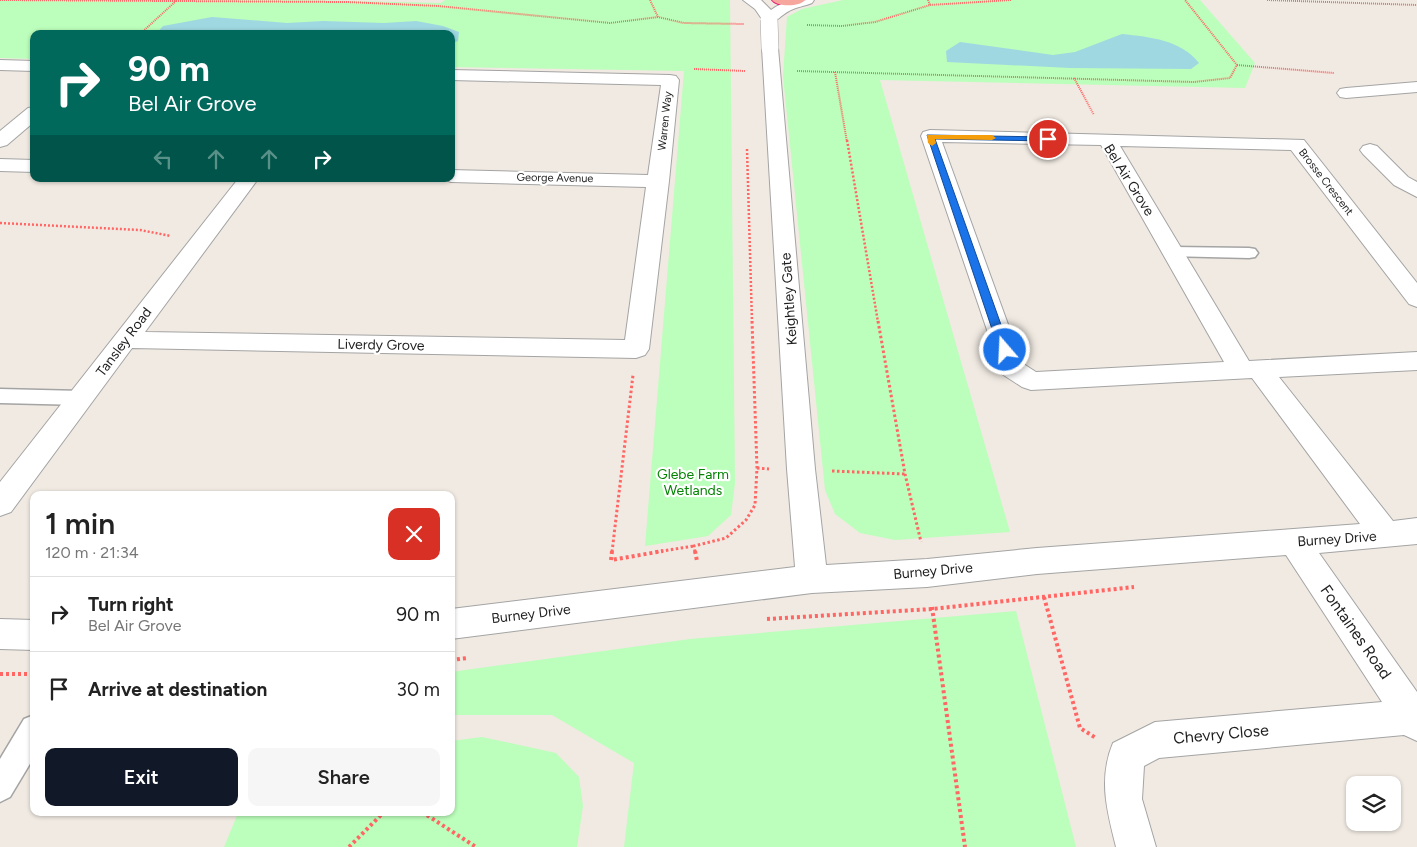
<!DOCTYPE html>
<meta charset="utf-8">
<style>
body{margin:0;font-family:Figtree,sans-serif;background:#f6f6f6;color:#222;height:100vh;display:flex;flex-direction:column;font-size:19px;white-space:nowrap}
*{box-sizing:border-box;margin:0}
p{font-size:16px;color:#767676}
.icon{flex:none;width:28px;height:28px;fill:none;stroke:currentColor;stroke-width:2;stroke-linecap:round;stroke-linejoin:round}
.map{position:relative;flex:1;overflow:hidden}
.details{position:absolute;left:30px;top:491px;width:425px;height:325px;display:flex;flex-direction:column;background:#fff;border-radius:10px;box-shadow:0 1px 4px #0004}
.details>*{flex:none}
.top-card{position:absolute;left:30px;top:30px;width:425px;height:152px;border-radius:10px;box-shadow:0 1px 4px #0004;background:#00695c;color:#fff;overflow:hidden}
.fabs{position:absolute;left:1346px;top:776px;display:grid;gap:10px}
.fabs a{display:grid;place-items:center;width:55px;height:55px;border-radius:10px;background:#fff;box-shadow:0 1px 4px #0004;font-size:25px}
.pin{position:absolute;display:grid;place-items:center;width:42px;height:42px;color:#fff;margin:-21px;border:2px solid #fff;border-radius:50%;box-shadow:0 1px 5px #0007}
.me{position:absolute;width:55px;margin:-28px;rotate:341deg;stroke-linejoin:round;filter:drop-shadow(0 0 4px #0008)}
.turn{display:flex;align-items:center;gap:18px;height:105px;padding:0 15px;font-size:22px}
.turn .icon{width:65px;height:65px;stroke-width:2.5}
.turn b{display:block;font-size:35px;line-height:42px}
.lanes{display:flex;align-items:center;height:48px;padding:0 15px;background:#0003;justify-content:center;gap:25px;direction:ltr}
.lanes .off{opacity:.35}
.round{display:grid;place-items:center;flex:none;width:52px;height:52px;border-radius:10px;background:#f6f6f6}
.headline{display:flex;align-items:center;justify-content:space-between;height:85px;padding:0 15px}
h1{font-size:30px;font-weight:600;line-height:38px}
.action{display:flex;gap:10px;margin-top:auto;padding:10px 15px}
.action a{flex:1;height:58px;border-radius:10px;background:#111827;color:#fff;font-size:20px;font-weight:600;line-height:58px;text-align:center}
.action a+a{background:#f6f6f6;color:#222}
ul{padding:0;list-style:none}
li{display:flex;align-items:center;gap:15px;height:75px;padding:0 15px;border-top:1px solid #e0e0e0}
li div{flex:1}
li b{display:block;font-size:19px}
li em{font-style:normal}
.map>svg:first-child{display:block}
</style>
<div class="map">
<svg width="1417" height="847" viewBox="0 0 1417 847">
<rect width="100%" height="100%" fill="#f0eae2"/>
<g fill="#bcfebb">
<polygon points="0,0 304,0 441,3 445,0 730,0 735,483 731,515 708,536 645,546 684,71 451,67 451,34 34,34 34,59 0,58"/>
<polygon points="843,0 1200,0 1255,63 1245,88 880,80 1010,532 895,540 860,533 835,514 825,490 783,76 787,17 802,9"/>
<polygon points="1016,611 1076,847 624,847 634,763 552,715 451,715 451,672 690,639"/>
<polygon points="482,737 556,753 579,777 583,806 577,847 224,847 238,813 451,812 451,741"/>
</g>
<g fill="#9fd8e1">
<polygon points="212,17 287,23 323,21 384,23 416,21 443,26 459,32 458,41 451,44 451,34 156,34 163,26"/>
<path d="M1122 34C1150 37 1181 40 1199 63L1191 69 1070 68 947 62 946 51 960 42 1053 55 1075 52Z"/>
</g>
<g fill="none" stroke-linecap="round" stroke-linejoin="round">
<defs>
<g id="service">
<polygon points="1173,247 1249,248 1255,249 1258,253 1255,257 1249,258 1167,256 1164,252 1167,248"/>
<polygon points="0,389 82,391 89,393 92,398 89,403 82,405 0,403"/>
<polygon points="34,715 34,757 10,797 0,802 0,759 24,719"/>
</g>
<g id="minor">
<path d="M743 0H761L771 10C784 0 798 0 814 0L812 3C805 6 796 7 789 11 779 16 776 25 764 22L755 9Z"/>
<path d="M770 43 778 48 815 469 826 565 927 559 1037 548 1360 524 1252 378 1031 390 1022 387 1002 374 921 136 923 132 930 130 1304 140 1417 283V307L1409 304 1291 150 1120 146 1249 361 1417 352V370L1279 377 1393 521 1417 518V544L1319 553 1417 692V741L1404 735 1159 758 1144 766 1142 799 1156 847H1116C1107 811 1098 779 1113 743L1155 722 1382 702 1286 555 1037 574 927 587 812 593 451 639V609L795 567 787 469 762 48ZM942 142 1101 145 1224 362 1036 372 1022 363Z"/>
<polygon points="0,60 34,61 34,71 0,70"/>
<polygon points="451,70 670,75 676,76 679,80 669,181 649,349 645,355 636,358 132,348 11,512 0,516 0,482 238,179 258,179 145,332 625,340 646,187 451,182 443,179 451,179 451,170 648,175 661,85 451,80"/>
<polygon points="1417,82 1417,92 1346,98 1340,97 1337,93 1340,89 1346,88"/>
<polygon points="34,107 34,122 7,145 0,147 0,131 28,108"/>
<polygon points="1370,144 1377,146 1408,177 1417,182 1417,197 1394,185 1363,154 1360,150 1363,146"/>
<polygon points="0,159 34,160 34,172 0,171"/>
<polygon points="0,619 34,620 34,650 0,649"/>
</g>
<path id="trunk" d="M772 0H805C800 7 777 7 772 0Z"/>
</defs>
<use href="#service" stroke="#a4a4a4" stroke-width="3"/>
<use href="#minor" stroke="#a4a4a4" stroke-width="2"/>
<use href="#trunk" stroke="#e71671" stroke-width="2"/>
<g stroke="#ff6664" stroke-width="2" stroke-dasharray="1 1" stroke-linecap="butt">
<polyline points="0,0 347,2 438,6 610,23 658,17"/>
<polyline points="650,0 658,17 684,23 744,24"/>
<polyline points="928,0 930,5"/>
<polyline points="1267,0 1417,5"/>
<polyline points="807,25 842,26 875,22 930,5 1011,0"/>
<polyline points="140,34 176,1"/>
<polyline points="1237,65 1334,73"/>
<polyline points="694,69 745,71"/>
<polyline points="797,71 1194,82 1230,78 1237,65 1185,0"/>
<polyline points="835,72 847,142"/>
<polyline points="1074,78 1094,115"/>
</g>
<g stroke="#ff6664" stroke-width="2.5" stroke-dasharray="2 2" stroke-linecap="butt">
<polyline points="847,140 878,322"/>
<polyline points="747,149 752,322"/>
<polyline points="0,223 140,230 171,236"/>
</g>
<g stroke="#ff6664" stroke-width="3" stroke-dasharray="2.5 2.5" stroke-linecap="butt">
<polyline points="878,321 905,474 921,542"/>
<polyline points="757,468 769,469"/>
<polyline points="832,471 905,474"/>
<polyline points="612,552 633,375"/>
<polyline points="656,552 694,546"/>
<polyline points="695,552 694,546 726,538 746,520 755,505 757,468 752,321"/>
</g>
<g stroke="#ff6664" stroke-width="4" stroke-dasharray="3 3" stroke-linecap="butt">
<polyline points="612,551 611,560 663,551"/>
<polyline points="695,551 697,561"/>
<polyline points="1044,597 1080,728 1096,738"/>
<polyline points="932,607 965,847"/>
<polyline points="767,619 932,609 1134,587"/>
<polyline points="451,660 468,658"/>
<polyline points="0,674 34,674"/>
<polyline points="422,812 476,847"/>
<polyline points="349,847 384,812"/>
</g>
<use href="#service" fill="#fff" fill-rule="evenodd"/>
<use href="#minor" fill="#fff" fill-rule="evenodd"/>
<use href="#trunk" fill="#f6a69c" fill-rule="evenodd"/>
<defs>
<polyline id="minor-bridge" points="769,19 770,48"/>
</defs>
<use href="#minor-bridge" stroke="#a4a4a4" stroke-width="18" stroke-linecap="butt"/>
<use href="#minor-bridge" stroke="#fff" stroke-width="17"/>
</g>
<polygon fill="#1a73e8" stroke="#114b97" points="927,135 1048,137 1052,139 1048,141 935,139 1010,350 1008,352 1005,354 999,350"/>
<polygon fill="#f59e0b" points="927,135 992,135 996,138 992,140 935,139 936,143 932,146 928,143"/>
<g text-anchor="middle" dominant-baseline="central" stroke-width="4.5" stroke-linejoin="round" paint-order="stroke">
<g font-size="11" fill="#1d1d1d" stroke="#fff">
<text transform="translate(665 121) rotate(-84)">Warren Way</text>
<text transform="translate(555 178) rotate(1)">George Avenue</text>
<text transform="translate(1326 182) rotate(52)">Brosse Crescent</text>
</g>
<g font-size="14" fill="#1d1d1d" stroke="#fff">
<text transform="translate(1129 180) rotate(58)">Bel Air Grove</text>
<text transform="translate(789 299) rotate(-94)">Keightley Gate</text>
<text transform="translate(124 342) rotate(-53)">Tansley Road</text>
<text transform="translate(381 345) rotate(1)">Liverdy Grove</text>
<text transform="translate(1337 539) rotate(-4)">Burney Drive</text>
<text transform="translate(933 571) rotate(-5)">Burney Drive</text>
<text transform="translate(531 614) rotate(-7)">Burney Drive</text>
</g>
<g font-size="14" fill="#048403" stroke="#fff">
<text x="693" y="474">Glebe Farm<tspan x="693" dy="16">Wetlands</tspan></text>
</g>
<g font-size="16" fill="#1d1d1d" stroke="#fff">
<text transform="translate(1356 632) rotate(55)">Fontaines Road</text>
<text transform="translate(1221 734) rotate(-5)">Chevry Close</text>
</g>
</g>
</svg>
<div class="fabs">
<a><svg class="icon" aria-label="layers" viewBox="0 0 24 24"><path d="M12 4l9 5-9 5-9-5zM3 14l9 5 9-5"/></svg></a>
</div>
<div class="pin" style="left:1048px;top:139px;background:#d93025"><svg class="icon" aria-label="arrive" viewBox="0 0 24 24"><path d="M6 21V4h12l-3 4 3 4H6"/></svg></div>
<svg class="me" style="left:1005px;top:350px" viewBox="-20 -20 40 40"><circle r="17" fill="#1a73e8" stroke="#fff" stroke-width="3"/><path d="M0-11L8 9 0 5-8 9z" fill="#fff"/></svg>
<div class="top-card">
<div class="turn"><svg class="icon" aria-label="right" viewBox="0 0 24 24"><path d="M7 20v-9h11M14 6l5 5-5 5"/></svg><div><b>90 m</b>Bel Air Grove</div></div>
<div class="lanes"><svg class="icon off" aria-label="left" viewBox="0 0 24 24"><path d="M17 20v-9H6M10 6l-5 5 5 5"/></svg><svg class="icon off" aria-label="ahead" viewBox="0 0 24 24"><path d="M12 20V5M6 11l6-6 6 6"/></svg><svg class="icon off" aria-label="ahead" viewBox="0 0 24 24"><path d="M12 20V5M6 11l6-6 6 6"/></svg><svg class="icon" aria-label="right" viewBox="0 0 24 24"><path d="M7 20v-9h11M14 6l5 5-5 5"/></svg></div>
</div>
<section class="details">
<div class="headline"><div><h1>1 min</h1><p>120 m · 21:34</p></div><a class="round" style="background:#d93025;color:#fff"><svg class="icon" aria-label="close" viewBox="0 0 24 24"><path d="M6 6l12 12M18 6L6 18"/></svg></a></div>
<ul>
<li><svg class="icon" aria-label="right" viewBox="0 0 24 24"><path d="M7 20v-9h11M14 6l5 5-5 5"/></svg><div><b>Turn right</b><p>Bel Air Grove</p></div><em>90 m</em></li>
<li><svg class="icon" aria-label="arrive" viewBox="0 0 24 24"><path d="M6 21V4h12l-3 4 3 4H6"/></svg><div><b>Arrive at destination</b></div><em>30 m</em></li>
</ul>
<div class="action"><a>Exit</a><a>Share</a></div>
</section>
</div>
